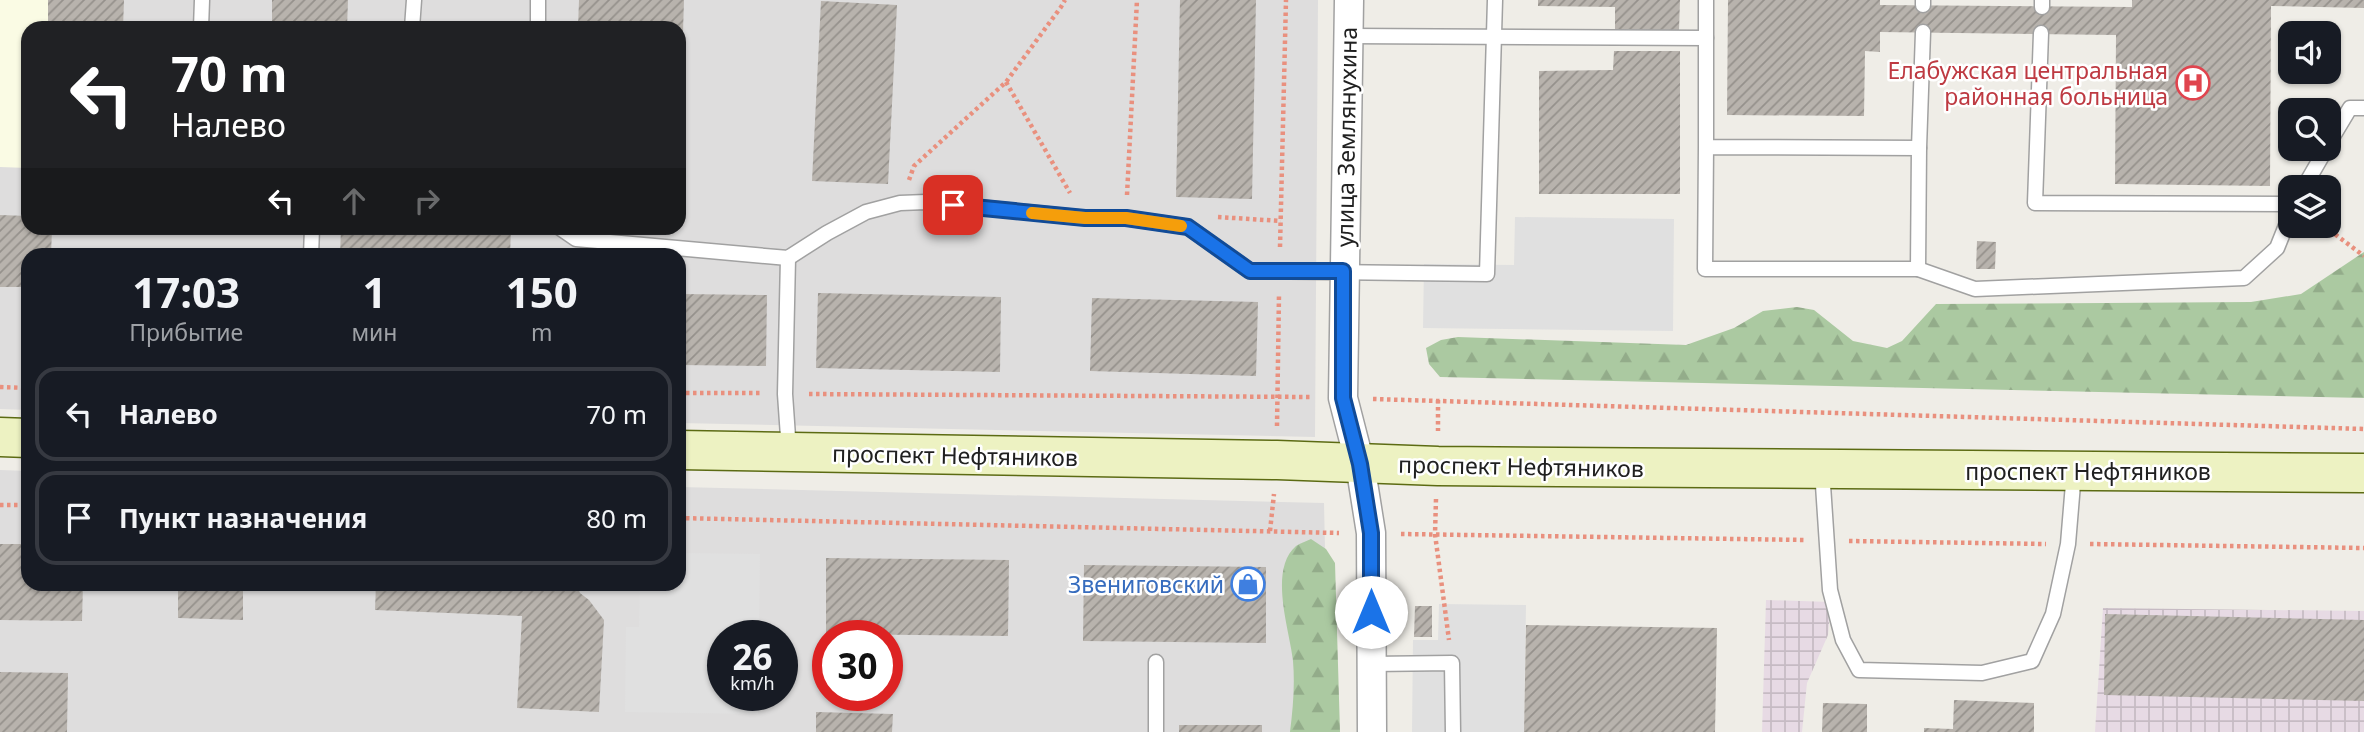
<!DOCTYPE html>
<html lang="ru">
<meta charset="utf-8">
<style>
body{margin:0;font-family:"Noto Sans",sans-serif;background:#242831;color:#f1f3f6;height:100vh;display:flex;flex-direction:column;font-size:26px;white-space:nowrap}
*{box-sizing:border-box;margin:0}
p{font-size:23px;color:#9ea1a6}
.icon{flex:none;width:38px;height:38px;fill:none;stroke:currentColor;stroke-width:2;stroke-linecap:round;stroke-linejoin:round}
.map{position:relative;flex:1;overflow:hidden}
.details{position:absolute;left:21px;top:248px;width:665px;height:343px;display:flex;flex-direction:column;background:#171b24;border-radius:21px;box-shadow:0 2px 5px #0004}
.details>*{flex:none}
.guide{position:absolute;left:21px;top:21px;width:665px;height:214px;border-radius:21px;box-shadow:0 2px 5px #0004;background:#202124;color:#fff;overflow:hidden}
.tools{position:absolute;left:2278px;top:21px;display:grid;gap:14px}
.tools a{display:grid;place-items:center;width:63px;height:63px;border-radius:14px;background:#171b24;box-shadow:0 2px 5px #0004;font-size:35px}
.speed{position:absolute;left:707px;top:620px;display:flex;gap:14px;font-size:35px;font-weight:700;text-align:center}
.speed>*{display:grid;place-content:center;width:91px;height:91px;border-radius:50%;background:#171b24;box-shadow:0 2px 5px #0004;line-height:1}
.speed small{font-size:18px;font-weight:400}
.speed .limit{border:10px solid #d22;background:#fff;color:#111}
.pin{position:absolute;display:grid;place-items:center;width:60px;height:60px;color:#fff;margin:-30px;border-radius:14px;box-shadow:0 4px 10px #0006}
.me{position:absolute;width:77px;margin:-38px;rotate:0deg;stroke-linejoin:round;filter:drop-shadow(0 0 5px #0008)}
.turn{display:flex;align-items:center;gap:24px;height:147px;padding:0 35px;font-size:32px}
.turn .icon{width:91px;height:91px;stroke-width:2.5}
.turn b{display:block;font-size:49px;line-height:60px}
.lanes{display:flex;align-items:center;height:66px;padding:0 35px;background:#0003;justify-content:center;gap:35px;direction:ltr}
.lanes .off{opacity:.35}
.eta{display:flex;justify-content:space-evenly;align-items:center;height:119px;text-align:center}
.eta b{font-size:42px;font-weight:700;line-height:49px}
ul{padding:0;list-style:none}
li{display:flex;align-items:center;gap:21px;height:94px;margin:0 14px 10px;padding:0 21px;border:4px solid #363941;border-radius:21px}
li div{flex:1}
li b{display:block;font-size:26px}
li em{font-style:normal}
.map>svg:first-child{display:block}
</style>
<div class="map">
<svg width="2364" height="732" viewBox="0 0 2364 732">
<defs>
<pattern id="industrial-grid" width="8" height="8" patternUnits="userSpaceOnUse" patternTransform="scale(1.75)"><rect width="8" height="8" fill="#e7dae4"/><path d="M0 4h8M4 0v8" fill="none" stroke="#c6bbc3"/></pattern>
<pattern id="forest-firs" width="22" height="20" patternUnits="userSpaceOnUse" patternTransform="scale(1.75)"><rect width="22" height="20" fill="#abc9a1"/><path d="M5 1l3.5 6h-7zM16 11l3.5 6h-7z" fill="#93ac8a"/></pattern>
<pattern id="building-hatch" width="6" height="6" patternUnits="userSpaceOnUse" patternTransform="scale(1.75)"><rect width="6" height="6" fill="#b8b3ad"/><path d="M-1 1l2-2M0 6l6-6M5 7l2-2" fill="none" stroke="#95918c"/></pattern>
</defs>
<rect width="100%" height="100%" fill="#efede7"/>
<g fill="#dedddd" fill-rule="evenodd">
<path d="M0 0H1318L1315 437 679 423V256H28V410L0 409ZM28 28H679V228H28Z"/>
<path d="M0 470 28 471V584H679V487L1324 503 1329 732H0ZM723 635H782V695H723ZM828 635H887V695H828Z"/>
</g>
<g fill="url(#industrial-grid)">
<polygon points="1766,600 1831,602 1828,635 1807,683 1802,732 1762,732"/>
<polygon points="2103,608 2364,611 2364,732 2095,732"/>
</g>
<polygon fill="#fafbe4" points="0,0 48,0 48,28 28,28 28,168 0,167"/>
<g fill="url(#forest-firs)">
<polygon points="2364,252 2364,398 1440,377 1429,364 1426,348 1441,340 1458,337 1686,345 1734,328 1763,311 1797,307 1814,310 1853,341 1887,348 1902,341 1936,304 2251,302 2301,294"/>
<path d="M1311 539 1326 549 1335 563 1340 732H1290C1293 708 1295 685 1293 661 1290 631 1268 570 1296 546 1300 543 1307 541 1311 539Z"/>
</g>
<g fill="#e0e0e0">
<polygon points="1515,217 1674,219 1673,331 1423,328 1424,264 1514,265"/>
<polygon points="679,553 760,554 759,635 723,635 723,695 758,695 758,714 625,712 626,627 639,627 640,585 679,584"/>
<polygon points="1439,604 1526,605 1524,732 1412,732 1413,640 1438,640"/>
</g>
<g fill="url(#building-hatch)">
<polygon points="48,0 124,0 123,28 48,28"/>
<polygon points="272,0 348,0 347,28 272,28"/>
<polygon points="579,0 684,0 682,64 679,64 679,28 578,28"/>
<polygon points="1180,0 1256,0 1252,199 1176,197"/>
<polygon points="1538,0 1680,0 1679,31 1615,29 1615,7 1538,6"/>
<polygon points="1728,0 1880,0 1880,5 2132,7 2132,0 2364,0 2364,8 2271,6 2270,186 2115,184 2116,35 1880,32 1880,52 1865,51 1864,116 1727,115"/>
<polygon points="821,1 897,5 888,184 812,181"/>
<polygon points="1614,51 1680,51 1680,194 1539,194 1539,71 1613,70"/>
<polygon points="0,215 28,216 28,228 52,228 51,256 28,256 28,287 0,287"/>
<polygon points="341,228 511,228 510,256 340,256"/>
<polygon points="1977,241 1996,242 1995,269 1976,269"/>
<polygon points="818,293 1001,297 1000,372 816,368"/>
<polygon points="679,294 767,295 766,366 679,365"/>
<polygon points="1092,298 1258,302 1256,376 1090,371"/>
<polygon points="0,544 28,544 28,584 83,584 82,621 0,620"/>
<polygon points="826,558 1009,560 1008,636 826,634"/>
<polygon points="1084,565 1266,567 1266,643 1083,641"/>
<polygon points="178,584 243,584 243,620 178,618"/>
<polygon points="376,584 576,584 580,593 589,600 604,620 599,712 517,708 522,616 375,610"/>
<polygon points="1415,606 1432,606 1432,637 1414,637"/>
<polygon points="2105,614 2364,620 2364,701 2104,695"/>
<polygon points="1526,625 1717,628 1715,732 1524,732"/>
<polygon points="0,672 68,673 67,732 0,732"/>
<polygon points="1954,700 2034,703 2034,732 1924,732 1924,728 1953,729"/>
<polygon points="1823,703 1867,704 1867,732 1822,732"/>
<polygon points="816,712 893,714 892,732 816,732"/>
<rect x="1179" y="725" width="83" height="7"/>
</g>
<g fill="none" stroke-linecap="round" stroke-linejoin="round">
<defs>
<g id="service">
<polyline points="538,0 538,28"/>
<polyline points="1706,0 1706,38"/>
<polyline points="1923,5 1923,0"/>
<polyline points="2042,7 2042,0"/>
<polyline points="201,28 202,0"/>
<polyline points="412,28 414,0"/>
<polyline points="2041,33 2035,203 2291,204"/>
<polyline points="1349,36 1706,38 1706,147 1919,148 1918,269 1705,269 1706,147"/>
<polyline points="2329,143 2350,108 2364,108"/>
<polyline points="1919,148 1923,32"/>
<polyline points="2304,187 2326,149"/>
<polyline points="560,228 576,239 788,258 827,233 866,212 900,203 926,202 1085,218 1126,218 1188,227 1250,271 1487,274 1495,0"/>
<polyline points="311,256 312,228"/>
<polyline points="788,258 785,394 789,451"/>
<polyline points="1918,269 1975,289 2244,278 2277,248 2291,213"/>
<polyline points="1822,470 1830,590 1843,640 1859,670 1982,673 2032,661 2053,614 2068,544 2074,472"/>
<polyline points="1372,664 1452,663 1453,732"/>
<polyline points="1156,732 1156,662"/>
</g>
<polyline id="minor" points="1349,0 1343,398 1360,464 1371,533 1372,732"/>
<g id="secondary">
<polyline points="0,437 28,438"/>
<polyline points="679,450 1277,460 1438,466 2364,473"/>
</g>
</defs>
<use href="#service" stroke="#a1a1a1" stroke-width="17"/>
<use href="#minor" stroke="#a1a1a1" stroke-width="31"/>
<use href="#secondary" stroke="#5c6b13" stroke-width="41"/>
<g stroke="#e9907e" stroke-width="4.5" stroke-dasharray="3.5 3.5" stroke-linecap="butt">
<polyline points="1006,82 1070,193"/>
<polyline points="909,180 914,166 1006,82 1061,7 1065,0"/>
<polyline points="1127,195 1137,0"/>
<polyline points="1218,217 1281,221"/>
<polyline points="2324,226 2364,256"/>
<polyline points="1280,247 1286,0"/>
<polyline points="0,387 28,388"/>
<polyline points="679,393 762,393"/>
<polyline points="809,394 1312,397"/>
<polyline points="1373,399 2364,429"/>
<polyline points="1438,400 1438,431"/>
<polyline points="1277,426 1279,294"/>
<polyline points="1436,499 1435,534 1449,640"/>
<polyline points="0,505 28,505"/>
<polyline points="679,518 1339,533"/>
<polyline points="1270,531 1274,494"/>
<polyline points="1401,534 1805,540"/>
<polyline points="1849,541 2046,544"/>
<polyline points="2090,544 2364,548"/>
</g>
<use href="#service" stroke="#fff" stroke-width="14"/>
<use href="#minor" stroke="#fff" stroke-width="28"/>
<use href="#secondary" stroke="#edf2c2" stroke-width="38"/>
</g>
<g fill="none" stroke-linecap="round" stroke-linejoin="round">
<defs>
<polyline id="route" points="953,205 1085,218 1126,218 1188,227 1250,271 1343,271 1343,398 1360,464 1371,533 1371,612"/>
</defs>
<use href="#route" stroke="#114b97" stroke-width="18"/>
<use href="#route" stroke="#1a73e8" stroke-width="12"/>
<polyline stroke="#f59e0b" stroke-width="12" points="1032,213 1085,218 1126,218 1181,226"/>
</g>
<defs>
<symbol id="hospital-ring" viewBox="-11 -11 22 22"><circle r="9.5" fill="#fff" stroke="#e0444e" stroke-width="1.5"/><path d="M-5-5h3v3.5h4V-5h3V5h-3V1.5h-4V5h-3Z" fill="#e0444e"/></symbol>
<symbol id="shop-ring" viewBox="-11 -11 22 22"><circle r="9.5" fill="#fff" stroke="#3f7fe0" stroke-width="1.5"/><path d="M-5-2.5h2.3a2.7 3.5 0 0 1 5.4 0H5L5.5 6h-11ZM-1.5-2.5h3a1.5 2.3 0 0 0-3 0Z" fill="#3f7fe0"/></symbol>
</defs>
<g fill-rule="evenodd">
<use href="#hospital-ring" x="2174" y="64" width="38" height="38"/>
<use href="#shop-ring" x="1229" y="565" width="38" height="38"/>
</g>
<g text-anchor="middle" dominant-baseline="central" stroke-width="5" stroke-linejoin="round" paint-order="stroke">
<g font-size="23" fill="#be3a42" stroke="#fff" text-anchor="end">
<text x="2168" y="70">Елабужская центральная<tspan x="2168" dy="26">районная больница</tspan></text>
</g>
<g font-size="23" fill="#202020" stroke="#fff">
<text transform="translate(1346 137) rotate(-89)">улица Землянухина</text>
<text transform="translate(955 455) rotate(1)">проспект Нефтяников</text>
<text transform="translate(1521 466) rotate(1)">проспект Нефтяников</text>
<text x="2088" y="471">проспект Нефтяников</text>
</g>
<g font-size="23" fill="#366cbe" stroke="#fff" text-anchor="end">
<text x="1224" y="584">Звениговский</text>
</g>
</g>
</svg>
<div class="tools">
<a><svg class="icon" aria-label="sound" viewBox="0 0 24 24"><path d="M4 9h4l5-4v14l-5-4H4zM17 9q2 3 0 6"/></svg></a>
<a><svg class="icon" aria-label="search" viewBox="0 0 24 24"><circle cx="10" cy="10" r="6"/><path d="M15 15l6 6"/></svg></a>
<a><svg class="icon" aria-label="layers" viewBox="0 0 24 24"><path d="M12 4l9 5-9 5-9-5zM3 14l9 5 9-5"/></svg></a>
</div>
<div class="speed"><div>26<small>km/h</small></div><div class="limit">30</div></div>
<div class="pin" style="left:953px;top:205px;background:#d93025"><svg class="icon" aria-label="arrive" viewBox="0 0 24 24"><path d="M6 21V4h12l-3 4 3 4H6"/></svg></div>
<svg class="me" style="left:1371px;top:612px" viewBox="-20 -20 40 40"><circle r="19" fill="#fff"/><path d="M0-13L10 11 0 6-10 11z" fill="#1a73e8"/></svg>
<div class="guide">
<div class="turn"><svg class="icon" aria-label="left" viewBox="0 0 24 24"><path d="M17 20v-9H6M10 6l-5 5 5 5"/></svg><div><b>70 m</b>Налево</div></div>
<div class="lanes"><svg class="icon" aria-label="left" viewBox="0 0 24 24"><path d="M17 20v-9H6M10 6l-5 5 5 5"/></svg><svg class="icon off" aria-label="ahead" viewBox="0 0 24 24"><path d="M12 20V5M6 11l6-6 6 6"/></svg><svg class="icon off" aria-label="right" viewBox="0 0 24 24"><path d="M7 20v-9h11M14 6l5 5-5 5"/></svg></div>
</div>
<section class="details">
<div class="eta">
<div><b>17:03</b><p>Прибытие</p></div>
<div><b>1</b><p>мин</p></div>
<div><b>150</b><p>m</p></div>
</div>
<ul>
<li><svg class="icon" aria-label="left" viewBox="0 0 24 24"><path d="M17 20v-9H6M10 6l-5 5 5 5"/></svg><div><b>Налево</b></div><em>70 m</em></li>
<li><svg class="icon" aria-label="arrive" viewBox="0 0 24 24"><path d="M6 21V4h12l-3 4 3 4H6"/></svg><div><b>Пункт назначения</b></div><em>80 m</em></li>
</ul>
</section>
</div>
